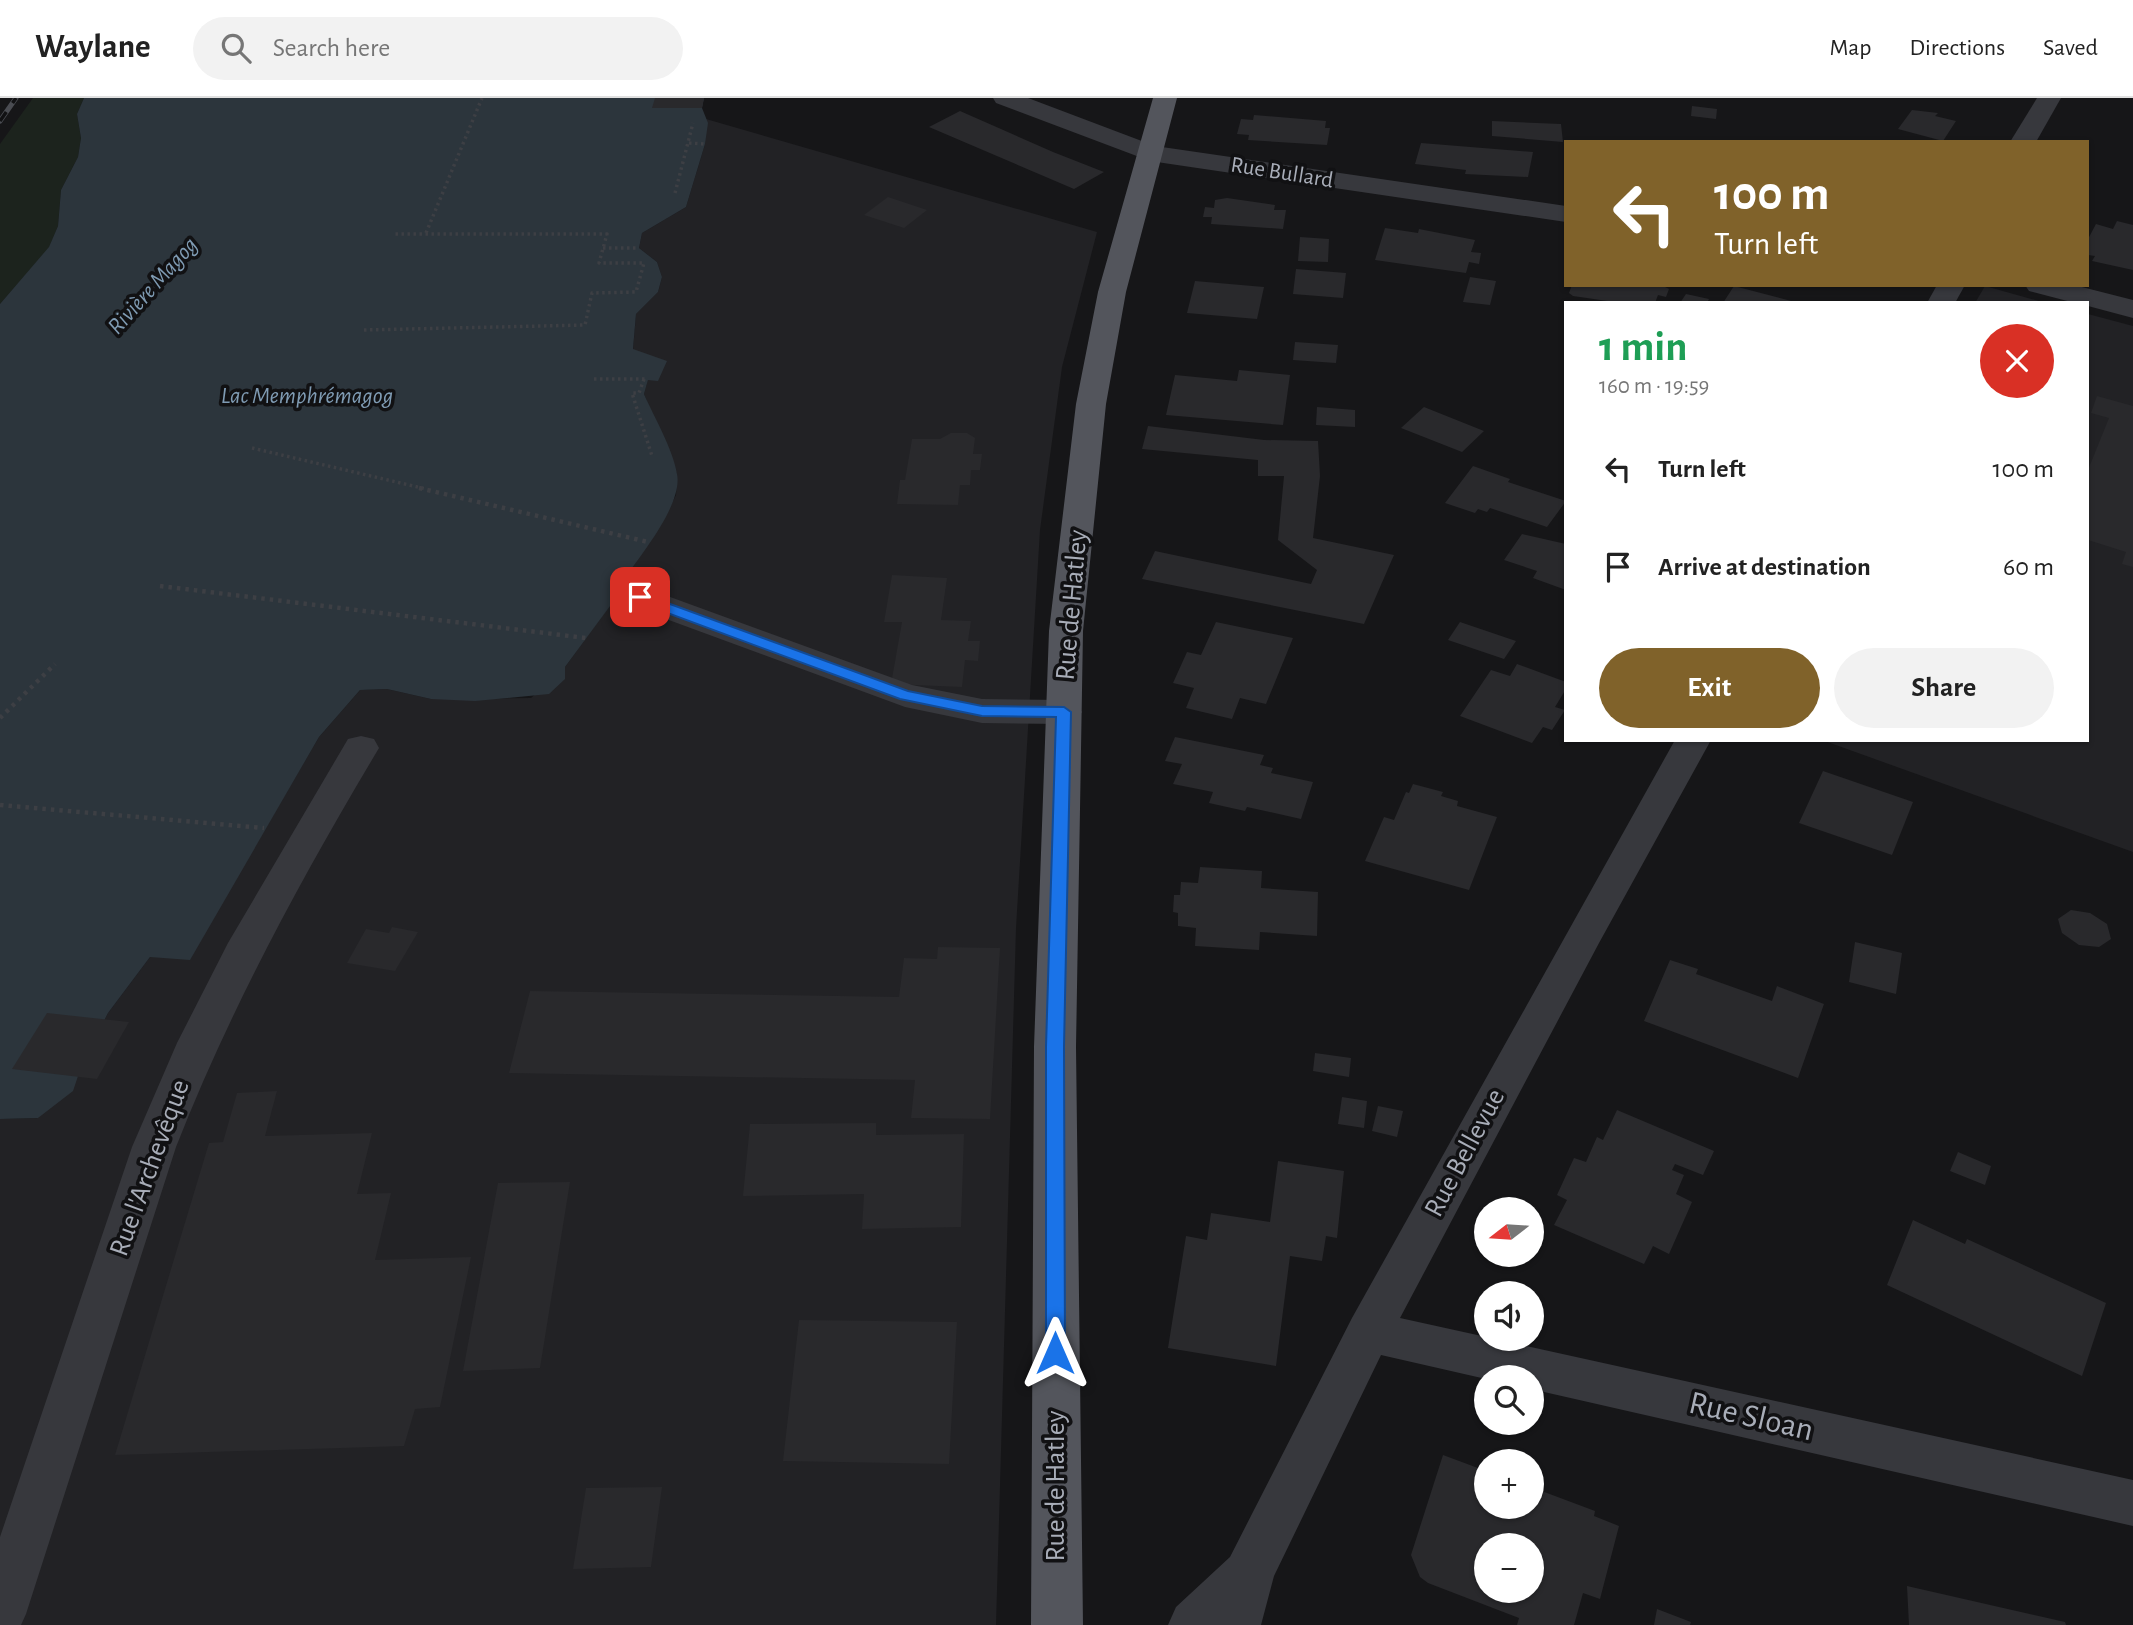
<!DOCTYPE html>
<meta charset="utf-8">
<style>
body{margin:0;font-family:"Alegreya Sans",sans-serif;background:#f2f2f2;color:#222;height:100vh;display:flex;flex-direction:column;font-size:26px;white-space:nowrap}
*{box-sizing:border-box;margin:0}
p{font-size:23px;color:#767676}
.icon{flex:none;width:38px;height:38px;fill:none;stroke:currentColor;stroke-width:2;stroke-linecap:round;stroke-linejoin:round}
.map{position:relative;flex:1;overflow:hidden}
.panel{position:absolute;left:1564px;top:203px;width:525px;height:441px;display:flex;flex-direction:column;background:#fff;border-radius:0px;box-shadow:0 2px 5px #0004}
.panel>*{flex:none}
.guide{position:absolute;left:1564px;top:42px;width:525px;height:147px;border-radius:0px;box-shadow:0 2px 5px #0004;background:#80622a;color:#fff;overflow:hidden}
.needle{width:46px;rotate:253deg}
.buttons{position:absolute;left:1474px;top:1099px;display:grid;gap:14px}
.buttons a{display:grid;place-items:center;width:70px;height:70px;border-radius:50%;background:#fff;box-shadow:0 2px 5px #0004;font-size:35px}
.pin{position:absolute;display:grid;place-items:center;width:60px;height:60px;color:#fff;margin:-30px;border-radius:14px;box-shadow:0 4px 10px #0006}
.me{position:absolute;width:77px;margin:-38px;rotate:0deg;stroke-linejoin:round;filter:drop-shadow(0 0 5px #0008)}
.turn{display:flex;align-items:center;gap:24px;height:147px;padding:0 35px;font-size:32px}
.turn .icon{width:91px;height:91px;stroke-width:2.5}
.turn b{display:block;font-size:49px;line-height:60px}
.round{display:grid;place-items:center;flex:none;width:74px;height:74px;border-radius:37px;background:#f2f2f2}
.summary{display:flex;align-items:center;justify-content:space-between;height:119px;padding:0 35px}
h1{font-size:42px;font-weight:700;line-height:52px;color:#1e9e55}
.cta{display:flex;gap:14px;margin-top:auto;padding:14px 35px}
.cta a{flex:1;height:80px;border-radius:42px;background:#80622a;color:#fff;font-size:28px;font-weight:700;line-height:80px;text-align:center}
.cta a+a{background:#f2f2f2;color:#222}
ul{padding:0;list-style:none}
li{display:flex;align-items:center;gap:21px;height:98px;padding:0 35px}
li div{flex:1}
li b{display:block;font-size:26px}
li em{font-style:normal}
header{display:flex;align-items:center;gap:42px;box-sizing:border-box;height:98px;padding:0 35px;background:#fff;border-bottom:2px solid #e0e0e0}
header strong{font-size:33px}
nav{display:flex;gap:38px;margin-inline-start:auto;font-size:24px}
.search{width:490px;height:63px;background:#f2f2f2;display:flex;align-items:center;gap:18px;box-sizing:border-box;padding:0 24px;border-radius:38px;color:#767676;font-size:26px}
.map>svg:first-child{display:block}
</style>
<header>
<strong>Waylane</strong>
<div class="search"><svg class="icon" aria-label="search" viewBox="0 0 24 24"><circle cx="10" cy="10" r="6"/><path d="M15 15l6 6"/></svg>Search here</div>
<nav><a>Map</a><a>Directions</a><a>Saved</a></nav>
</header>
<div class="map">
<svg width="2133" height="1527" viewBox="0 0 2133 1527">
<rect width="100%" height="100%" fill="#161618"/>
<g fill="#222225">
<polygon points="706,21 1097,134 1062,269 1040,432 1016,830 996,1527 0,1527 0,1021 38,1020 82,966 108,915 150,859 234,784 319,639 360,592 387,591 431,601 531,600 565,569 613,503 647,488 625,480 666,417 676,397 677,376 644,296 648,281 633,252 636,216 658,194 662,179 657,164 639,150 642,135 686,109 705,46"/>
<polygon points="1985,188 2046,205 1975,205"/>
<polygon points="2088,216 2133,228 2133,754 1822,642 2088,642"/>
</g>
<polygon fill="#1c231d" points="33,0 84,0 77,16 81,40 78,59 61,92 58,128 49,150 0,206 0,46"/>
<path fill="#2c353c" d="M84 0H704L702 10 708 25 705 46 686 109 642 135 639 150 657 164 662 179 658 194 636 216 633 251 667 263 658 283 648 282 644 296C654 319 673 351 677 376 683 406 642 455 625 480L648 488 632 509 613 504 565 569V581L549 596 475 603 431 601 387 591 360 592 319 639 190 862 150 859 108 915 82 966 73 993 38 1020 0 1021V206L49 149 58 128 61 92 78 59 81 40 77 16Z"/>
<g fill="#29292c" fill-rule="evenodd">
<polygon points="655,0 704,0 702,10 652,10"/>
<polygon points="1692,8 1717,11 1716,21 1691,18"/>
<polygon points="1912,12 1938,15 1935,18 1956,23 1943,43 1898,31"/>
<polygon points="960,13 1053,54 1104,74 1074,91 929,29"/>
<polygon points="1254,17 1326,23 1325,30 1330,30 1327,47 1248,42 1249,37 1237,36 1241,21 1253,22"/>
<polygon points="1492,23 1561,26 1563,44 1492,38"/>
<polygon points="1421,45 1533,54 1528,79 1465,76 1466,72 1415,66"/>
<polygon points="888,99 927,112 904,130 864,117"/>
<polygon points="1227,100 1275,107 1274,112 1286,112 1283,131 1211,126 1212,119 1203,119 1205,109 1214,110 1215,102"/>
<polygon points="2117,123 2133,127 2133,172 2092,163 2095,158 2088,157 2088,141 2096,126 2113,131"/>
<polygon points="1385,130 1418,135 1419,131 1475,142 1471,154 1481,155 1479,166 1469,164 1466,175 1375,162"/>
<polygon points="1300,139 1329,141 1328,164 1298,163"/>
<polygon points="1296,171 1346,175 1343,200 1293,196"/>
<polygon points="1470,179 1496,183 1490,207 1463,204"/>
<polygon points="1195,183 1264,189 1257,221 1187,215"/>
<polygon points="1572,187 1661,187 1669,191 1666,199 1658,197 1655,205 1621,205 1573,198 1569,195"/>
<polygon points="1734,188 1795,204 1795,205 1723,205"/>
<polygon points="1686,196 1709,201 1707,205 1680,205"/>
<polygon points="1295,244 1338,247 1336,265 1293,262"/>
<polygon points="1239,272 1290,277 1283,327 1166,317 1175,277 1237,283"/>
<polygon points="2097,298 2133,308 2133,469 2122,466 2126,454 2088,442 2088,372 2109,320 2091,315"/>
<polygon points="1317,309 1355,312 1355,329 1316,327"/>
<polygon points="1424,309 1484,333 1462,354 1401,330"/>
<polygon points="1148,328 1264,342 1318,343 1320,378 1313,440 1394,457 1364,526 1142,481 1155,453 1311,486 1317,472 1278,442 1284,378 1258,378 1258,362 1142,351"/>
<polygon points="951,335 967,335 975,340 973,356 982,356 980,372 971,372 970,387 960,387 958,407 897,406 900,382 905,382 912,341 940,341"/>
<polygon points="1473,368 1510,381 1508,384 1566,403 1547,429 1490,410 1487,414 1478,411 1475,415 1445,405"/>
<polygon points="1522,436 1566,446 1566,492 1533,480 1537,473 1504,462"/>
<polygon points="892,477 947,480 941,522 971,523 968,543 980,543 978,563 965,562 962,589 891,586 902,524 884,524"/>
<polygon points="1216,524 1293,540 1266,606 1240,600 1232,621 1186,610 1194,590 1173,585 1187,554 1201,557"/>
<polygon points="1460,524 1516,543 1504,561 1448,542"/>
<polygon points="1517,566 1566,584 1566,591 1555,609 1565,612 1552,632 1543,629 1532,645 1460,618 1491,572 1510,578"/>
<polygon points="1175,639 1264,657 1260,667 1273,670 1271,675 1313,684 1301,721 1247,709 1245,713 1209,705 1213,694 1173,686 1182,666 1165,663"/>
<polygon points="1823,673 1913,704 1892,757 1799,725"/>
<polygon points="1413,686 1443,694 1441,698 1458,703 1457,708 1497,719 1469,792 1365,763 1384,719 1394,722 1406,694 1409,695"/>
<polygon points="1200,769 1262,773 1261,790 1318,794 1317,838 1260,834 1259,852 1195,848 1196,830 1178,828 1178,815 1173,814 1174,797 1180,797 1181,784 1198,785"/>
<polygon points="2071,812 2090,815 2107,826 2111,841 2099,849 2079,847 2062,835 2058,821"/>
<polygon points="392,829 418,834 395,873 347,865 366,831 389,835"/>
<polygon points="1855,844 1902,855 1896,896 1849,884"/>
<polygon points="938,849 1000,850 990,1021 911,1020 915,982 509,975 530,893 899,899 904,860 937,861"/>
<polygon points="1670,862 1698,871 1696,876 1772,903 1777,888 1824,906 1798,980 1644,923"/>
<polygon points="47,915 129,924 97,981 12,971"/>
<polygon points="1315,955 1351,960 1349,979 1313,973"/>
<polygon points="277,993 265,1038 372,1035 357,1096 391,1095 375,1162 471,1159 440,1309 415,1311 404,1348 115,1357 209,1045 223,1044 237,995"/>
<polygon points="1342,999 1367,1003 1364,1030 1338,1026"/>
<polygon points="1378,1008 1403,1013 1397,1039 1372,1033"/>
<polygon points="1617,1012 1714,1053 1703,1077 1675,1066 1672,1072 1684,1077 1676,1096 1692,1104 1669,1156 1653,1148 1644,1166 1554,1127 1567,1102 1557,1097 1574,1060 1586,1064 1597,1039 1603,1042"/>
<polygon points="876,1025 876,1037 964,1036 961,1129 862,1131 864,1096 743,1098 750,1026"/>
<polygon points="1958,1054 1991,1068 1985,1087 1950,1073"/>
<polygon points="1278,1063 1344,1073 1337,1140 1326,1138 1322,1163 1290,1158 1276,1268 1168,1250 1186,1138 1207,1142 1211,1115 1270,1124"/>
<polygon points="570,1084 540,1270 463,1273 498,1085"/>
<polygon points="1913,1122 1965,1146 1967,1141 2106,1205 2082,1278 1887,1187"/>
<polygon points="799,1222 957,1224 949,1366 783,1363"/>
<path d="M1443 1357 1486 1373V1409H1531V1389L1595 1413 1594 1418 1619 1428 1600 1501 1583 1495 1574 1527H1517L1519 1520 1428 1485 1420 1479 1411 1457ZM1486 1447H1531V1493H1486Z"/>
<polygon points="662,1389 651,1469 573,1471 586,1390"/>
<polygon points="1907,1488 2065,1524 2066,1527 1909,1527"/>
<polygon points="1657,1511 1691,1524 1690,1527 1654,1527"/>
</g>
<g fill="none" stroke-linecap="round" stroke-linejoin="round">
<g stroke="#3d3f44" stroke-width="3.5" stroke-dasharray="2.5 3.5" stroke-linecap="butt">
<polyline points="689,45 705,46"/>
<polyline points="675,95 693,25"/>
<polyline points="426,135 482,0"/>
<polyline points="603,150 639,150"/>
<polyline points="364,232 585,227 592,195 636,194 644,165 599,165 607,136 394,136"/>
<polyline points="594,281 648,281"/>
<polyline points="644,281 639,295 632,295 652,358"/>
<polyline points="252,350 426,391"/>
</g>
<g stroke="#3d3f44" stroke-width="4.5" stroke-dasharray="3.5 5" stroke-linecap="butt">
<polyline points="419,390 648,444"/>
<polyline points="160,488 586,540"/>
<polyline points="0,620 55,566"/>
<polyline points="0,707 264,730"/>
</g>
<g fill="#37383d" fill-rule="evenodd">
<polygon points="993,0 1028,0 1155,48 1566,108 1566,124 1150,63 996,5"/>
<polygon points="2037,0 2061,0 2036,44 2010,44"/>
<polygon points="1937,187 1965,187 1955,205 1927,205"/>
<polygon points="2025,187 2074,187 2133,202 2133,220 2088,208 2088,205 2075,205 2029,193"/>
<polygon points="640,488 912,587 982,601 1064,602 1077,606 1082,614 1077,622 1064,626 982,625 905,609 628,507 623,499 628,491"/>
<path d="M361 638 374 641 379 650C302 779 231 909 176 1049L26 1516 21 1527H0V1439L132 1049 177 945 228 845 348 641Z"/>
<polygon points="1675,642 1711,642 1599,845 1400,1220 2133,1382 2133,1428 1531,1291 1531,1279 1486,1281 1381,1257 1274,1478 1261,1527 1168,1527 1176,1509 1230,1459 1352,1220"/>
</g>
<polygon fill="#53555c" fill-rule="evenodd" points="1153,0 1177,0 1126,194 1106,306 1083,533 1076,949 1083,1527 1031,1527 1034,949 1049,533 1076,306 1098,194"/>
<defs>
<polyline id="rail" points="0,23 16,0"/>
</defs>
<use href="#rail" stroke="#4a4c52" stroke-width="5"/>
<use href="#rail" stroke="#111113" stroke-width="3.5" stroke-dasharray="11" stroke-linecap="butt"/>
</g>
<polygon fill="#1a73e8" stroke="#114b97" stroke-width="2" points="640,495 908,593 982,608 1064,609 1071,614 1064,949 1065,1255 1062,1261 1055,1264 1049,1261 1046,1255 1046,949 1056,619 982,618 900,601 635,503 633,499"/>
<g text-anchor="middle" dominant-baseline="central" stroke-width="7" stroke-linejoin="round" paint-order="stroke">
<g font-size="23" fill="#a8adb8" stroke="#111113">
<text transform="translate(1282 75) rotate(9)">Rue Bullard</text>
</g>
<g font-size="24" font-style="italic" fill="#7f9bb3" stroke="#111113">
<text transform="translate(153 188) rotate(-48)">Rivière Magog</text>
<text x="307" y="298">Lac Memphrémagog</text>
</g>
<g font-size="28" fill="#a8adb8" stroke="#111113">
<text transform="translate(1072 507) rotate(-85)">Rue de Hatley</text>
<text transform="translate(1465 1055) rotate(-62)">Rue Bellevue</text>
<text transform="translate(150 1070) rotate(-70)">Rue l'Archevêque</text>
<text transform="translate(1056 1388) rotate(-90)">Rue de Hatley</text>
</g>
<g font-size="33" fill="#a8adb8" stroke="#111113">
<text transform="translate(1751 1319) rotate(13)">Rue Sloan</text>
</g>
</g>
</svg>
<div class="buttons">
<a><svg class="needle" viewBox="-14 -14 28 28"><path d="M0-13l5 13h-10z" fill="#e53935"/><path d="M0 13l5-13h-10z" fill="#767676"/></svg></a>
<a><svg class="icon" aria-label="sound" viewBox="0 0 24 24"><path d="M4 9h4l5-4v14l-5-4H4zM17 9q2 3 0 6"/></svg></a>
<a><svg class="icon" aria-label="search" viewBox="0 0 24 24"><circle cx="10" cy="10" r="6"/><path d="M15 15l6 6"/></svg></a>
<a>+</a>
<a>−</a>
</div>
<div class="pin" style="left:640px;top:499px;background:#d93025"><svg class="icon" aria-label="arrive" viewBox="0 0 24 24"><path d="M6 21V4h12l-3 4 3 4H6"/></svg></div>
<svg class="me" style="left:1055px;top:1255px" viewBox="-20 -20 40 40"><path d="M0-17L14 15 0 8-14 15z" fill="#1a73e8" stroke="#fff" stroke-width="4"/></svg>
<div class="guide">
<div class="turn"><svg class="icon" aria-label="left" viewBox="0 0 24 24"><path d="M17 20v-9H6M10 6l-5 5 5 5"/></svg><div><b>100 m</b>Turn left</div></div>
</div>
<section class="panel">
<div class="summary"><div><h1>1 min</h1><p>160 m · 19:59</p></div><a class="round" style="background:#d93025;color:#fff"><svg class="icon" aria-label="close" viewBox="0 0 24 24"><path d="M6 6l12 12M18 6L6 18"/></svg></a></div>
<ul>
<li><svg class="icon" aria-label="left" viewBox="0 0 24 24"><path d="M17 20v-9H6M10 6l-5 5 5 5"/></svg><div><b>Turn left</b></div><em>100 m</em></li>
<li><svg class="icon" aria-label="arrive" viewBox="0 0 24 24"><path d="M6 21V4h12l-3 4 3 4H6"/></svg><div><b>Arrive at destination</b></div><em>60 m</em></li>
</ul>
<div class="cta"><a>Exit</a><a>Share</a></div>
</section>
</div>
